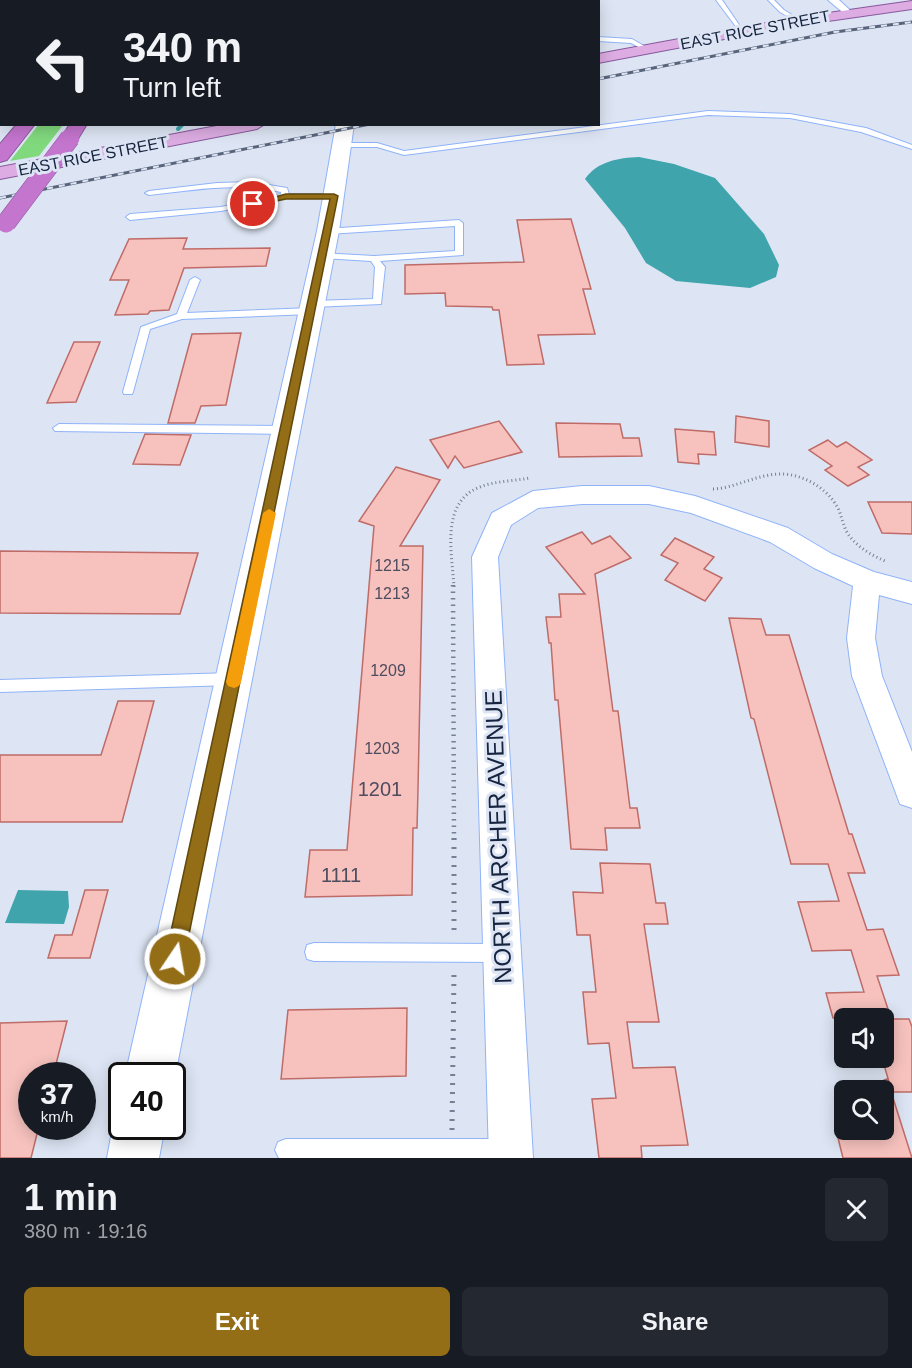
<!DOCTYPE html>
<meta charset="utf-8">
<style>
body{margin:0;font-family:Helvetica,sans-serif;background:#242831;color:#f1f3f6;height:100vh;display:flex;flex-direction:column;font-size:22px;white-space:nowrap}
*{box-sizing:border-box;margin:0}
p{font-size:20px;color:#9ea1a6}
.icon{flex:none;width:33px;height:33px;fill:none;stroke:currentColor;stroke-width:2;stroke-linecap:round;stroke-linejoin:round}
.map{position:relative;height:1158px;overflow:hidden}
.panel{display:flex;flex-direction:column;background:#171b24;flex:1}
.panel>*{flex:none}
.hud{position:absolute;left:0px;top:0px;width:600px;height:126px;box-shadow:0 3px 15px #0003;background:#171b24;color:#f1f3f6;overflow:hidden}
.controls{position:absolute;left:834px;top:1008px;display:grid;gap:12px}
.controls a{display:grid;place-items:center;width:60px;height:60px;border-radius:9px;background:#171b24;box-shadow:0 3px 15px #0003;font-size:30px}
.speed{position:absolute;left:18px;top:1062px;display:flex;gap:12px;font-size:30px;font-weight:700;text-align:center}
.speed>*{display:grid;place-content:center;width:78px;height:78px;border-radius:50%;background:#171b24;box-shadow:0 3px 15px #0003;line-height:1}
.speed small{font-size:15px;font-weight:400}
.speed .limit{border:3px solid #111;border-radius:9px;background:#fff;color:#111}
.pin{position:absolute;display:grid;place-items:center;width:51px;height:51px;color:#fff;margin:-26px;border:3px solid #fff;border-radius:50%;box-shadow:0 2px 6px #0007}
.me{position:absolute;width:66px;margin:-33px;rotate:12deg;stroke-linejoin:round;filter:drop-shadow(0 0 4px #0008)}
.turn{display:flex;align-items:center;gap:21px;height:126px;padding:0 24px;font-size:27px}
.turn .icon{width:78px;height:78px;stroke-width:2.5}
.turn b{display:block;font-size:42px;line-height:51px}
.round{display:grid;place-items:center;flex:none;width:63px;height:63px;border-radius:9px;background:#242831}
.headline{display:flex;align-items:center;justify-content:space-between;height:102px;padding:0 24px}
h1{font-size:36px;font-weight:600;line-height:45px}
.button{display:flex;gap:12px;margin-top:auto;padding:12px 24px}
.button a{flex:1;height:69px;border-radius:9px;background:#936e16;color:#fff;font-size:24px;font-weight:600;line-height:69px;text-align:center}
.button a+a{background:#242831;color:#f1f3f6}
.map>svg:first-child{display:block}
</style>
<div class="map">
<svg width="912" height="1158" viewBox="0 0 912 1158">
<rect width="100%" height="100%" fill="#dde5f4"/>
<polygon fill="#81d97d" points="39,124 63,125 39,156 10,161"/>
<g fill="#3fa4ac">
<path d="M639 157 674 164 715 178 764 234 779 265 776 277 750 288 676 281 646 263 625 228 585 179C598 161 618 158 639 157Z"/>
<polygon points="18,890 68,891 69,907 64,924 5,923"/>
</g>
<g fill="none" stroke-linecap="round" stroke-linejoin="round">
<polyline stroke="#3fa4ac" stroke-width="3" points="331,0 334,2"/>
<polyline stroke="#3fa4ac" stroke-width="4" points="178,129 183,124"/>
</g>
<g fill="#f7c2be" stroke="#bf6b67" stroke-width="1.5">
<polygon points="571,219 591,289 583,289 595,334 538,335 544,364 507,365 499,310 493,310 492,307 446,306 445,293 405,294 405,265 524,262 517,220"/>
<polygon points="187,238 183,249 270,248 266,266 184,268 169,310 150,311 148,314 115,315 129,280 110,280 129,239"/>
<polygon points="241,333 226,405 201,406 195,423 168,423 192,334"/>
<polygon points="74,342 100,342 76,402 47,403"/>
<polygon points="736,416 769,421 769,447 735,442"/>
<polygon points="499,421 522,452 464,468 455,456 448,468 430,440"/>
<polygon points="556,423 620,424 623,438 639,438 642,456 559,457"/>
<polygon points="675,429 714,432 716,455 698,454 699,464 678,462"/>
<polygon points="145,434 191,435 180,465 133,464"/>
<polygon points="828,440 837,447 846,442 872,460 858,467 869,475 848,486 825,470 832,466 809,450"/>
<polygon points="396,467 440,480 400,546 423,546 418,789 417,828 413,828 412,895 305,897 310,850 347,850 374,526 359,521"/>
<polygon points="868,502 912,502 912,534 882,533"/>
<polygon points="582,532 592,544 610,536 631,558 595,574 613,711 618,711 630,808 637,808 640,828 605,828 607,850 571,849 558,700 555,700 551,643 549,643 546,617 561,617 559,594 585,594 546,547"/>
<polygon points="675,538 714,557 704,569 722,578 705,601 665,580 678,563 661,555"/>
<polygon points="0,551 198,553 180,614 0,613"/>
<polygon points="729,618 761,619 766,635 789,635 849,834 852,834 865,873 848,873 867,930 883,929 899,975 877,976 891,1018 833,1018 826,993 864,992 851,950 812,951 798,902 839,901 828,864 791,864 754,719 751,718"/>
<polygon points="118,701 154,701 122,822 0,822 0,755 101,755"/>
<polygon points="600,863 650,864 656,903 665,903 668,924 644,924 659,1022 627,1022 633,1068 675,1067 688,1145 641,1146 642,1158 599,1158 592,1099 616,1098 609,1043 588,1044 583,992 596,992 590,935 577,935 573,892 603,893"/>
<polygon points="85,890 108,890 90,958 48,958 55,935 72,935"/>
<polygon points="407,1008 406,1076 281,1079 288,1010"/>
<polygon points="884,1019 909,1019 912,1027 912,1092 892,1092 884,1065"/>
<polygon points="67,1021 53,1076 32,1076 32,1126 39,1126 31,1158 0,1158 0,1023"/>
<polygon points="887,1079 912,1158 843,1158 836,1130 884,1130 884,1080"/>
</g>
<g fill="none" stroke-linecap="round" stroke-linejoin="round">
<defs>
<g id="lane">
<polygon points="716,0 722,0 744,32 740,32"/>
<polygon points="768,0 774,0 784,10 802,21 797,22 780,12"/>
<polygon points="598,37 632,39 651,50 646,51 631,43 598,41"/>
<polygon points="708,111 790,114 866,128 912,145 912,149 861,132 790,118 708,115 404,155 377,147 343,147 339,145 343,143 377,143 404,151"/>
<path d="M251 182 287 188 289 194H334L338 196 334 198H286L221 211 130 220 126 217 130 214 221 207 281 194V192C237 182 193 190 149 195L145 193 149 191 217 183Z"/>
<polygon points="459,220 463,223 463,255 380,261 385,267 381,304 313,307 308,304 313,301 373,299 375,267 371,261 323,258 320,257 320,253 374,256 455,251 455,226 328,234 325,233 325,229"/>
<polygon points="195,277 200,280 187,313 312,308 317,311 312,314 182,319 150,329 133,392 132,394 124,394 123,392 141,327 177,314 190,280"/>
<polygon points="59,424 286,426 292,430 286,434 55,431 53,428"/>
<polygon points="232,673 237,675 239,679 237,683 232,685 0,692 0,680"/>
<polygon points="314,943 500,944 507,946 509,953 507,960 500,962 314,961 307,959 305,952 307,945"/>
<polygon points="286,1139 506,1139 514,1142 517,1150 513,1158 279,1158 275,1150 278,1142"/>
</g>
<g id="street">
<polygon points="828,0 839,0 853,13 847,16"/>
<polygon points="582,486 649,486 695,496 788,528 832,554 874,572 912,582 912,604 879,595 875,638 882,676 912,752 912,808 900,804 852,676 847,638 853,586 814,568 770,542 691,513 649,504 582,504 538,508 511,525 498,557 533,1158 489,1158 472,557 492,513 533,491"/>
</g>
<g id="secondary">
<polygon points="336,124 354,124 339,231 175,1076 172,1082 172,1076 125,1076 317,231"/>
<polygon points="122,1107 122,1126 165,1126 159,1158 107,1158 113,1126"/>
</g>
<g id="primary">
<polygon points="912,1 912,9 793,26 598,63 598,54 793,18"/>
<polygon points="227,124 265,124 257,129 0,179 0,167"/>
</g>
<g id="highway">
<polygon points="78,0 94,0 77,2"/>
<polygon points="126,0 140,0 126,2"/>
<polygon points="163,0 177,0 162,2"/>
<polygon points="275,0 290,0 291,2 276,2"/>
<rect x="0" y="25" width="2" height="8"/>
<rect x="0" y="84" width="2" height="10"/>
<polygon points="17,124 35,124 7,160 0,162 0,144"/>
<polygon points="70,124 87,124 76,142 64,142 61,138"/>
</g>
</defs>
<use href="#lane" stroke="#8fb3f9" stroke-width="2"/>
<use href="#street" stroke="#8fb3f9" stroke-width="2"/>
<use href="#secondary" stroke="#8fb3f9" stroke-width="2"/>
<use href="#primary" stroke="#87599c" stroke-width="2"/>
<use href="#highway" stroke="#87599c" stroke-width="2"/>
<g stroke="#748095" stroke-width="3" stroke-dasharray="1 3" stroke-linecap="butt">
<path d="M713 489C736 488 757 474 781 474 803 474 827 488 838 508 842 517 843 526 848 534 857 547 871 555 885 561"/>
<path d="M454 587C452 553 440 502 480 487 495 481 514 481 530 478"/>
</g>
<polyline stroke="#748095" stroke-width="4.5" stroke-dasharray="1.5 5" stroke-linecap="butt" points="453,585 454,840"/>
<g stroke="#748095" stroke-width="5" stroke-dasharray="2 7" stroke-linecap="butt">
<polyline points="454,838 454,935"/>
<polyline points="452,1130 454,972"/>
</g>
<use href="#lane" fill="#fff" fill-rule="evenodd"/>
<use href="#street" fill="#fff" fill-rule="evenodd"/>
<use href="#secondary" fill="#fff" fill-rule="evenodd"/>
<use href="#primary" fill="#dcace2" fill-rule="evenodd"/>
<use href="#highway" fill="#c475ce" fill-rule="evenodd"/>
<defs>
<g id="rail">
<polyline points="598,79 835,32 912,22"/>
<polyline points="0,198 370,124"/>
</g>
</defs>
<use href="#rail" stroke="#58647b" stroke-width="3"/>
<use href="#rail" stroke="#dde5f4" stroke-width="2" stroke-dasharray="6" stroke-linecap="butt"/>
<defs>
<polyline id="highway-bridge" points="6,223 70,138"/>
</defs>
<use href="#highway-bridge" stroke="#87599c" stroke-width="20" stroke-linecap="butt"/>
<use href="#highway-bridge" stroke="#c475ce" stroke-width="19"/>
</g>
<polygon fill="#936e16" stroke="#60480e" stroke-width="1.5" points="286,194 334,194 338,196 184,959 182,966 175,968 168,966 165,959 330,199 286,199 253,206 248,204"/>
<polygon fill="#f59e0b" points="269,509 276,513 241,682 239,686 234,688 228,686 226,682 263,513"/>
<g text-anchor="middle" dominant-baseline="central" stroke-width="6" stroke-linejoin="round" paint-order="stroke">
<g font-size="16" fill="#16243f" stroke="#dde5f4">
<text transform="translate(755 30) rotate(-11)">EAST RICE STREET</text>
<text transform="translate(93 156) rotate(-11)">EAST RICE STREET</text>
</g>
<g font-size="16" fill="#4e4c5f">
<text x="392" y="565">1215</text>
<text x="392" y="593">1213</text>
<text x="388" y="670">1209</text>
<text x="382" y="748">1203</text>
</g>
<g font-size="20" fill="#4e4c5f">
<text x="380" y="789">1201</text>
<text x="341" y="875">1111</text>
</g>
<g font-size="24" fill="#16243f" stroke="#dde5f4">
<text transform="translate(498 837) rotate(-92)">NORTH ARCHER AVENUE</text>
</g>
</g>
</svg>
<div class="controls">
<a><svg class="icon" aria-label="sound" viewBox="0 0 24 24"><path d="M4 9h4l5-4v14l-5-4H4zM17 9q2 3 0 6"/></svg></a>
<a><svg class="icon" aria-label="search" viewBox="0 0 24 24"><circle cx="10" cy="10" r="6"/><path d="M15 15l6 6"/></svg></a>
</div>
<div class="speed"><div>37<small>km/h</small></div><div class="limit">40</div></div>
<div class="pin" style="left:253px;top:204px;background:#d93025"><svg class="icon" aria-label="arrive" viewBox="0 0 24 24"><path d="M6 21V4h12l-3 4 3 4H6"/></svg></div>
<svg class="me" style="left:175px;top:959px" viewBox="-20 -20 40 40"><circle r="17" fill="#936e16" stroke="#fff" stroke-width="3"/><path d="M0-11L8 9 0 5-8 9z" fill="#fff"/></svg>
<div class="hud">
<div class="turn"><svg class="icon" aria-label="left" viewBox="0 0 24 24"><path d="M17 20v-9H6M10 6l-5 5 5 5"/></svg><div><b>340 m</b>Turn left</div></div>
</div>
</div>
<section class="panel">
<div class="headline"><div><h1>1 min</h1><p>380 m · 19:16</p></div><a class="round"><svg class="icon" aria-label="close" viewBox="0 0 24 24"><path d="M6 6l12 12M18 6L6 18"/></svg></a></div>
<div class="button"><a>Exit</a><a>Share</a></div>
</section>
